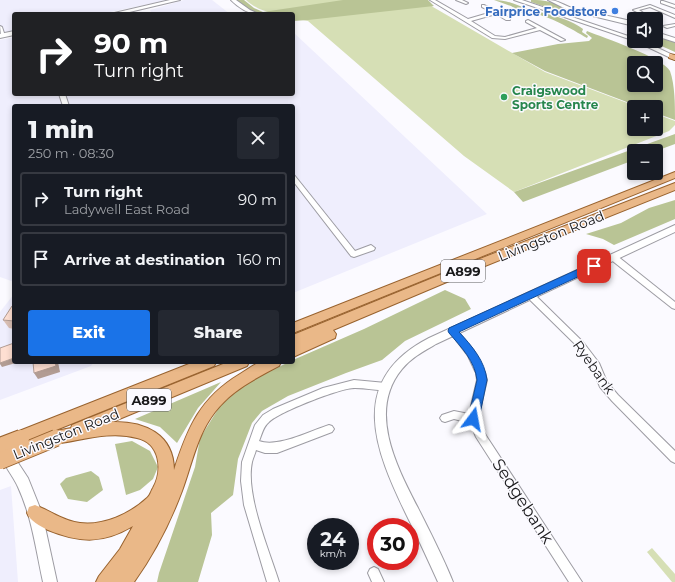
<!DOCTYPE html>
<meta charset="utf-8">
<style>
body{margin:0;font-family:Montserrat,sans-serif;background:#242831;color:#f1f3f6;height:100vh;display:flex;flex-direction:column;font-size:15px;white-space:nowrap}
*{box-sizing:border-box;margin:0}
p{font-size:13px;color:#9ea1a6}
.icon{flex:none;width:22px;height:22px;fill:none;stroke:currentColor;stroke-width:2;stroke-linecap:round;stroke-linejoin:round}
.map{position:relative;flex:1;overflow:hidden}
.side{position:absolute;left:12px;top:104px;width:283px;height:260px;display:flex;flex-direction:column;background:#171b24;border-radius:4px;box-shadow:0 2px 6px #0003}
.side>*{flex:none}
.guide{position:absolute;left:12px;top:12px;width:283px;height:84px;border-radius:4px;box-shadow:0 2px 6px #0003;background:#202124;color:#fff;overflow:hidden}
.buttons{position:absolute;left:627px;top:12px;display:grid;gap:8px}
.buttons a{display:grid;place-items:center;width:36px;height:36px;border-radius:4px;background:#171b24;box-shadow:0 2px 6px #0003;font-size:20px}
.speed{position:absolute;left:307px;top:518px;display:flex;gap:8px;font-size:20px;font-weight:700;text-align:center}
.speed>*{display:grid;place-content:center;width:52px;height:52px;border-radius:50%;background:#171b24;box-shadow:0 2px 6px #0003;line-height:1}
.speed small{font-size:10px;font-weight:400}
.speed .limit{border:6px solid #d22;background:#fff;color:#111}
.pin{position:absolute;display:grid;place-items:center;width:34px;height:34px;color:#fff;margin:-17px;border-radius:8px;box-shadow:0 2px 6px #0006}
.me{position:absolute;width:44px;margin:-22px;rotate:13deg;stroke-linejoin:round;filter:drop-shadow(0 0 3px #0008)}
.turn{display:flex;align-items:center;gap:14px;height:84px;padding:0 16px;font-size:18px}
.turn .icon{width:52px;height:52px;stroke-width:2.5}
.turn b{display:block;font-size:28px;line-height:34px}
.round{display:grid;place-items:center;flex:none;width:42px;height:42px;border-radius:4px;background:#242831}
.headline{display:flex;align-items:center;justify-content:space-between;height:68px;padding:0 16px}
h1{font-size:24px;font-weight:800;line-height:30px}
.cta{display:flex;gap:8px;margin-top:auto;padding:8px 16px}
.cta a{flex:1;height:46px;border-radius:4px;background:#1a73e8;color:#fff;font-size:16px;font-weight:800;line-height:46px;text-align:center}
.cta a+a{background:#242831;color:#f1f3f6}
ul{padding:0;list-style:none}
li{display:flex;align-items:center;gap:12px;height:54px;margin:0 8px 6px;padding:0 8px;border:2px solid #363941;border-radius:4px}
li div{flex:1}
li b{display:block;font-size:15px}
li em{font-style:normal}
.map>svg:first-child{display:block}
</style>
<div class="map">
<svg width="675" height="582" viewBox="0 0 675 582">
<rect width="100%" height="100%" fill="#fbfaff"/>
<g fill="#efeefd">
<polygon points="0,0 168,0 101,14 14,14 14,31 0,34"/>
<polygon points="184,0 212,0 230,14 140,14 151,12 150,10"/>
<polygon points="293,32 487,214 293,293 293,106 14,106 14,282 0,277 0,40 14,37 14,94 293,94"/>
<polygon points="14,294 14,362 94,362 91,366 0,400 0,312"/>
<polygon points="11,486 18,582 0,582 0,490"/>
</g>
<g fill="#d6dfb5">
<path d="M246 0H425L433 7 545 72 638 107H634V129H656V114L675 121V125L669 131 514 192 464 156 308 21 293 18V14C275 14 260 13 246 0Z"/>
<polygon points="652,548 675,574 675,582 672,582 647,552"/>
</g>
<g fill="#b9c495" fill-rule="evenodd">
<polygon points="236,0 244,0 254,8 263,12 343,0 428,0 434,6 308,20 293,21 293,14 260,14 249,11"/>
<path d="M494 0C508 0 517 5 530 10 535 12 540 12 545 13 558 17 573 21 583 29L582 32 588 36 587 38C572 29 540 10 522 13L511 6Z"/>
<path d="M531 0C544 0 557 1 566 12L563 13 531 2Z"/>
<path d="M587 31C604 38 662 57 670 71 675 85 675 105 675 120L656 113V107H640L545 71 512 53 558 44 589 41 592 38 586 33ZM634 63H656V85H634Z"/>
<polygon points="656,36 675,42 675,52 650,41 656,41"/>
<polygon points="675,134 675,144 656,151 634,151 634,160 523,202 514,192"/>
<polygon points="675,200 675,219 614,245 603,239 586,234 621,223 649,208"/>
<polygon points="445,290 465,299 471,309 405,341 382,360 346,373 288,396 262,411 252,423 238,459 233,495 211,513 212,535 198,582 157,582 159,573 195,467 200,438 220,406 248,382 289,362 293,362 293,360 364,329"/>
<polygon points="221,382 198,408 177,443 160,427 135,419"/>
<polygon points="132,441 150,451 158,467 153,479 140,490 126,495 115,444"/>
<polygon points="91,471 99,477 103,490 87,502 68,499 60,484 66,478"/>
</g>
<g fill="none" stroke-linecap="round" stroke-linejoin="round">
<defs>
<g id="minor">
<path d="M231 0H236L250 10 259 14C248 14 239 8 231 0Z"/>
<polygon points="430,0 435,0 468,19 492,12 482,7 482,5 484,5 510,18 510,20 506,20 496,14 471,21 495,36 505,37 537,28 526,22 526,21 528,20 565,40 561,41 540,30 505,39 492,38"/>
<polygon points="456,0 462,0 468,3 466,4"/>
<polygon points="663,1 675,5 675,8 661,3 661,1"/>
<polygon points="650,5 675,15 675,18 650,7 639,10 645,14 643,15 633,10"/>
<polygon points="675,24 675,26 667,28 663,26"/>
<polygon points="0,26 2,27 5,36 1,35"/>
<polygon points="59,94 65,94 69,106 63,106"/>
<polygon points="293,175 295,176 355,251 371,245 375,248 374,250 354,257 351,256 293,181"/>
<polygon points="613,254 616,255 675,302 675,309 672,308 610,259 609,257"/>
<polygon points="530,292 533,293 583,342 599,363 607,382 618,395 675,451 675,463 671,461 612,401 600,387 592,368 577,346 527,297 526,295"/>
<polygon points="453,328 456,329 474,351 485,373 487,380 478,419 483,431 582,582 569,582 476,437 470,423 454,419 445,422 442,421 440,418 442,415 454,411 469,414 477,380 476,373 468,356 449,331 450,329"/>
<path d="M354 380 386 383 389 384 391 387 389 390 386 391C376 390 365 388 355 388 340 388 279 412 269 422 263 427 262 434 259 441 278 448 310 431 329 425L332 426 334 429 332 432 277 453H265L256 450C255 454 253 458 252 462 245 494 269 550 279 582H267L244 505 241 481 242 462 255 425 263 415 273 409 323 388Z"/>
<polygon points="374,567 378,569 384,582 372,582 368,573 370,569"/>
</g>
<g id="tertiary">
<polygon points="170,0 180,0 121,14 110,14"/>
<polygon points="514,0 522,0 634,38 634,41 643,41 675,56 675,60 635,41"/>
<path d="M548 0C558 0 563 5 572 8 592 14 614 16 634 22V26L568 10Z"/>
<polygon points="14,31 14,35 0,38 0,34"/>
<polygon points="656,32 675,38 675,42 656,36"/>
<path d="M675 225V232L436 344C424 351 411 358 402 369 367 411 397 467 418 508 430 532 443 557 453 582H438C428 560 418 538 407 516 375 450 346 381 429 338Z"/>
<path d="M5 447 9 449 28 478 42 513 57 582H43C36 550 32 517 18 487 13 475 0 462 1 449Z"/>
</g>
<g id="primary">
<polygon points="669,54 675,55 675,60 669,58"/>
<polygon points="675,172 675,178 293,333 293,323"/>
<polygon points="675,183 675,190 480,268 333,330 336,334 335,338 293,357 293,335 472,262"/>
<polygon points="194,362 216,362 214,366 14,447 9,445 7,440 9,435"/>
<path d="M228 362H249L247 366 112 422C144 421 174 434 174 470 188 427 200 398 240 374 247 370 255 363 262 362 268 361 275 362 281 362L279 366C256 378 231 391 215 412 197 435 192 464 182 491 170 523 154 554 134 582H96L99 576 120 549 133 526C103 544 80 543 48 530 40 526 30 521 27 513L29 507 35 505C51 511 63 521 80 523 103 526 130 514 147 498 150 496 151 491 153 488 163 470 160 443 137 438 112 431 86 439 61 443L56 441 54 436 56 431 71 428 72 425Z"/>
</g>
</defs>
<use href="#minor" stroke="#9d9ca3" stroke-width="2"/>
<use href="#tertiary" stroke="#9d9ca3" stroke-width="2"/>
<use href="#primary" stroke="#98622e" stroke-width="2"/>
<use href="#minor" fill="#fff" fill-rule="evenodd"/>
<use href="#tertiary" fill="#fff" fill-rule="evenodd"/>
<use href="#primary" fill="#eab888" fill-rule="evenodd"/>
<defs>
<g id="primary-bridge">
<polyline points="0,446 21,438"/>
<polyline points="0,461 56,438"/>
</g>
</defs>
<use href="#primary-bridge" stroke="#98622e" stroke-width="18" stroke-linecap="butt"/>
<use href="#primary-bridge" stroke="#eab888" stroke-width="16"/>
</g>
<polygon fill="#dac0b5" points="14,306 14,329 9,328 3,320"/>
<g fill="#b29c93">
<polygon points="14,358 14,362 19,362 2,367 0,364 0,363"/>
<polygon points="55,362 58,362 60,372 38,379 34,373"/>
</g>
<g fill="#fedfd2" stroke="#b29c93">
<polygon points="12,306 14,306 14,321 3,320"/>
<polygon points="14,343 14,358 0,363 0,348"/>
<polygon points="33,362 55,362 56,366 34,373"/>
</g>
<path fill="#1a73e8" stroke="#114b97" d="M594 262 597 263 598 266 597 268 459 332C472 346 485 361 487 380L479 419 477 423 473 424 469 423 468 419 477 380C475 361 461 347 449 333L448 331 449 328Z"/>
<circle fill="#3f7fe0" stroke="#fbfaff" stroke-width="1.5" cx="615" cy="11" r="4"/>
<circle fill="#2e9e5b" stroke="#fbfaff" stroke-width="1.5" cx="504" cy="97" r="4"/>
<g text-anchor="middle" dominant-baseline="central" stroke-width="3" stroke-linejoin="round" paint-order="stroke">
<g font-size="12" font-weight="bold" fill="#366cbe" stroke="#fbfaff" text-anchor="end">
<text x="607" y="11">Fairprice Foodstore</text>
</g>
<g font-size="12" font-weight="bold" fill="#27864d" stroke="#fbfaff" text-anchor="start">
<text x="512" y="90">Craigswood<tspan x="512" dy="14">Sports Centre</tspan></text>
</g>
<g fill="#fbfaff" stroke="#5d5c5f" stroke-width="1">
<rect x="441" y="260" width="44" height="22" rx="3"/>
<rect x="127" y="389" width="44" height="22" rx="3"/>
</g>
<g font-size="13" font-weight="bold" fill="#19191b">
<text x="463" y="271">A899</text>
<text x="149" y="400">A899</text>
</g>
<g font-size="14" fill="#19191b" stroke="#fbfaff">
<text transform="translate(551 236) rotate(-22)">Livingston Road</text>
<text transform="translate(594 367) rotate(55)">Ryebank</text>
<text transform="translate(66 434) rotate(-22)">Livingston Road</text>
</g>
<g font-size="17" fill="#19191b" stroke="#fbfaff">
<text transform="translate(523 501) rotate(57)">Sedgebank</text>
</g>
</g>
</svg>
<div class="buttons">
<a><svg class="icon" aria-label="sound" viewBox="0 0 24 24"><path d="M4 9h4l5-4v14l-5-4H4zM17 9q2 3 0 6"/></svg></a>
<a><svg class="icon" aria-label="search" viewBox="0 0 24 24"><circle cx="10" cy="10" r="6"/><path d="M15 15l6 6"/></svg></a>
<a>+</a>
<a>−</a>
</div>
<div class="speed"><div>24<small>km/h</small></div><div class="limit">30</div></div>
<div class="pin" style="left:594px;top:266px;background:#d93025"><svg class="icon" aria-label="arrive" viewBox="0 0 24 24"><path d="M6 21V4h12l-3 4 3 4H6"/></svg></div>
<svg class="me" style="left:473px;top:419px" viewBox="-20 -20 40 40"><path d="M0-17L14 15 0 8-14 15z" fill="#1a73e8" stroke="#fff" stroke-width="4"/></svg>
<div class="guide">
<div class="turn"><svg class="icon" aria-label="right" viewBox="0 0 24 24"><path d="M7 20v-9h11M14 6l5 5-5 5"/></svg><div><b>90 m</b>Turn right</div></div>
</div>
<section class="side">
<div class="headline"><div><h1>1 min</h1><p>250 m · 08:30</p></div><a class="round"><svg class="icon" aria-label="close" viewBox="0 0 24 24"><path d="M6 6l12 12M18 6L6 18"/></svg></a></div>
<ul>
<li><svg class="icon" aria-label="right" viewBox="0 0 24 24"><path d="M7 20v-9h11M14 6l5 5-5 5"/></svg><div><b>Turn right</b><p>Ladywell East Road</p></div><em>90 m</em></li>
<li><svg class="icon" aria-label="arrive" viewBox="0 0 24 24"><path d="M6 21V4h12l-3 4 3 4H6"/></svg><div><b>Arrive at destination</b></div><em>160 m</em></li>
</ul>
<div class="cta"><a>Exit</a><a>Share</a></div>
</section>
</div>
